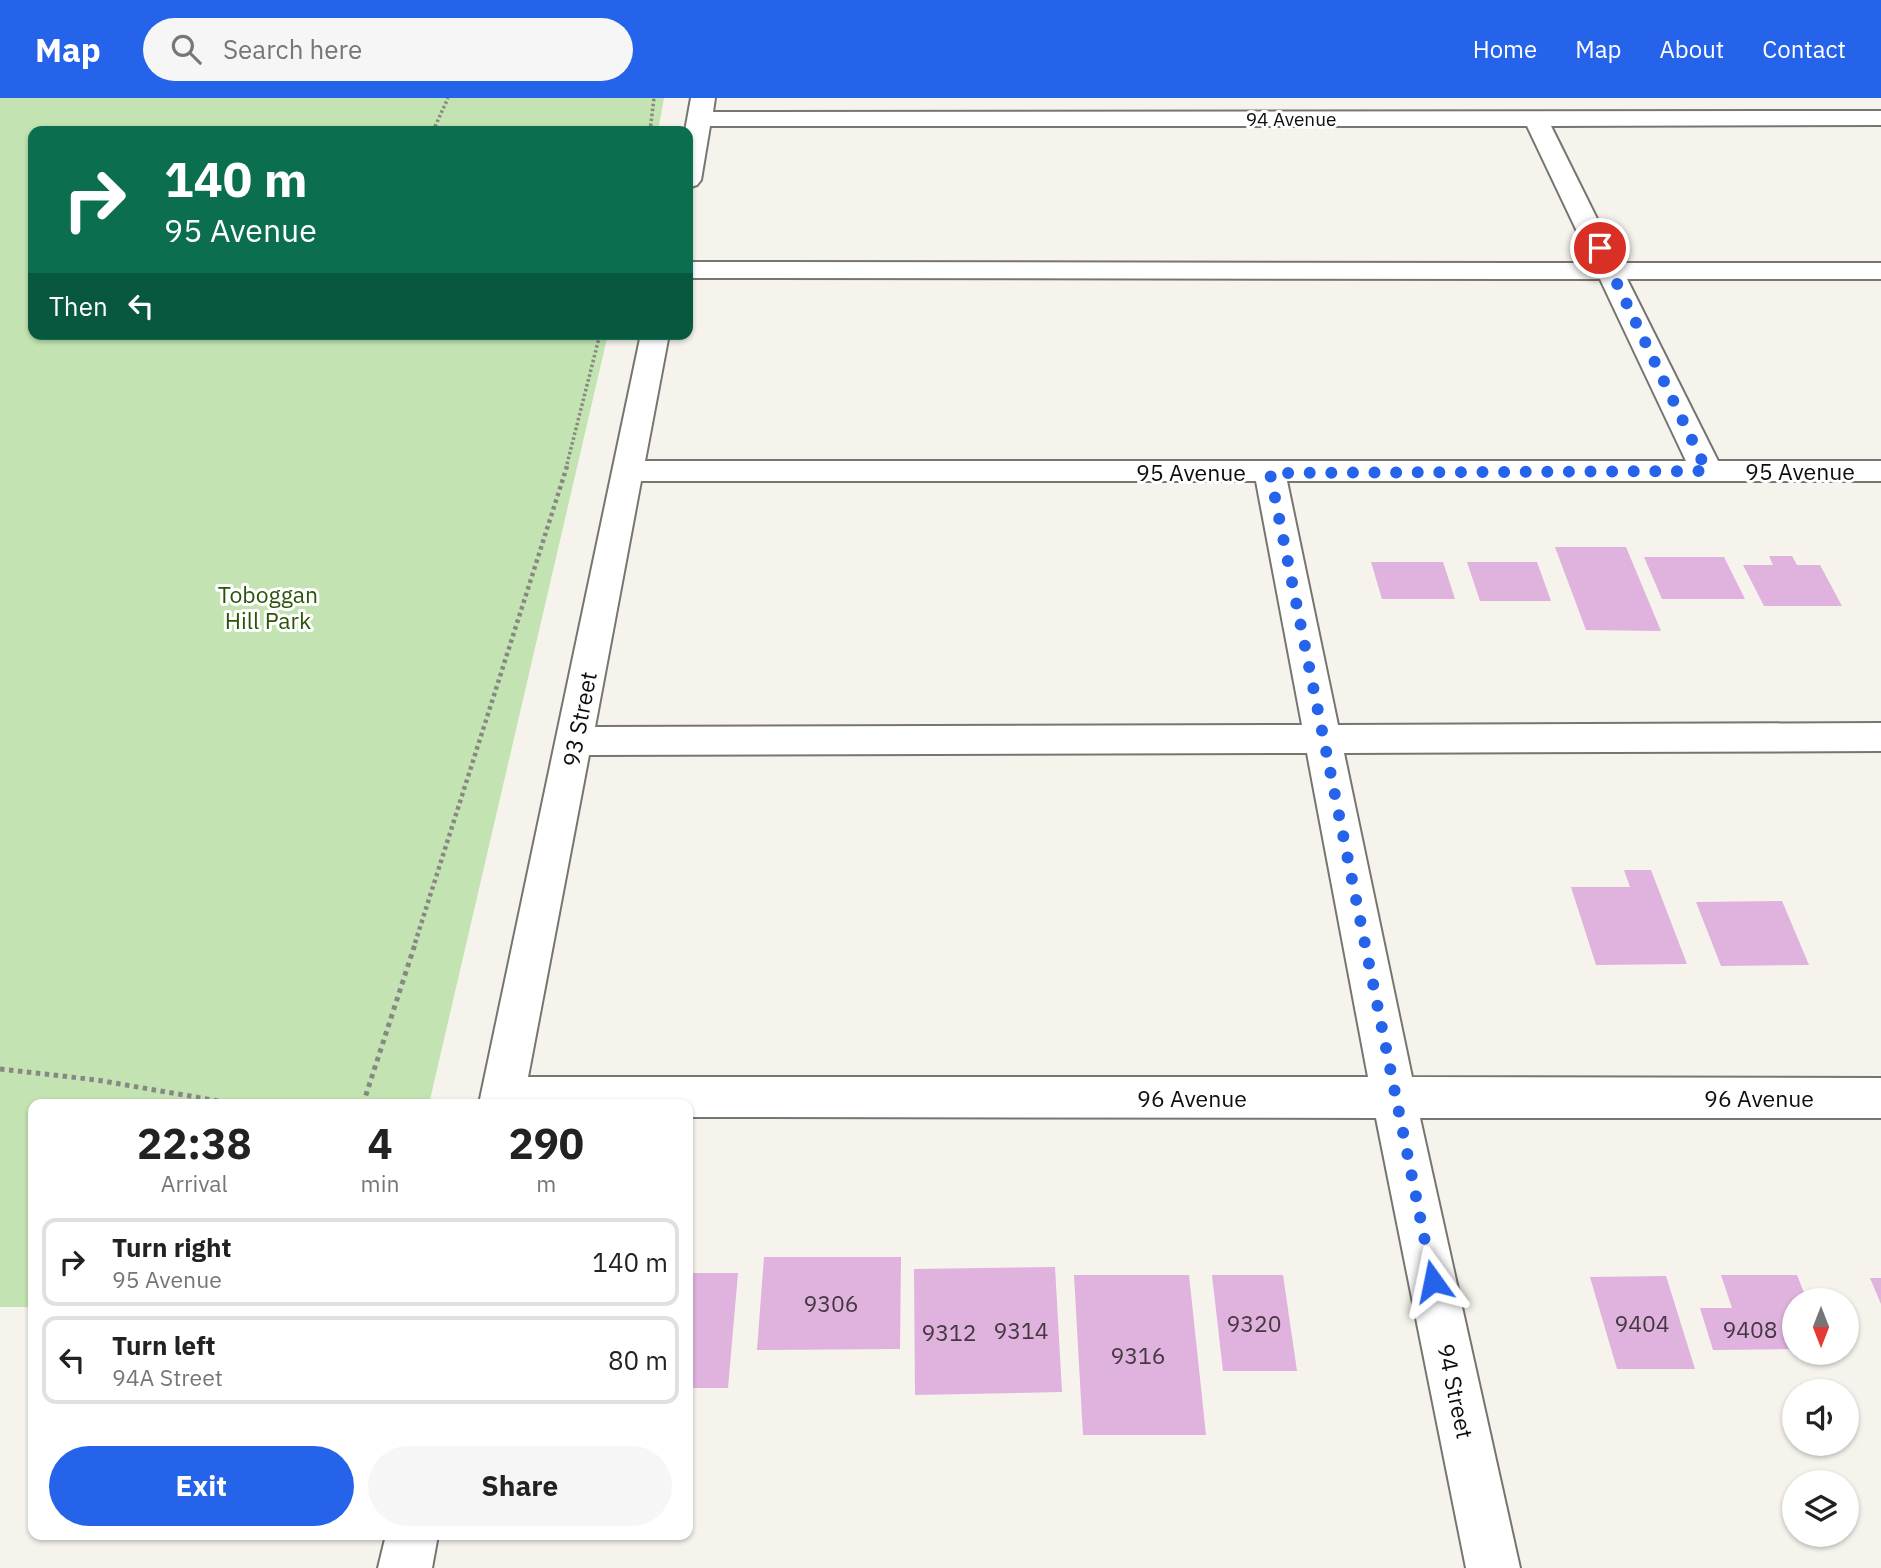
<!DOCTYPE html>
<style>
body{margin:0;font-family:"IBM Plex Sans",sans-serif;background:#f6f6f6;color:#222;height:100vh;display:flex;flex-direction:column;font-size:26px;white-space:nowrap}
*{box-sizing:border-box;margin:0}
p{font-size:23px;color:#767676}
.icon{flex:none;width:38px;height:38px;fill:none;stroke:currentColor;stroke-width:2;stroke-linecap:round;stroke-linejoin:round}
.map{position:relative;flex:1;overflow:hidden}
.panel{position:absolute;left:28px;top:1001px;width:665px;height:441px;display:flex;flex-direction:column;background:#fff;border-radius:14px;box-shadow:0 2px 5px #0004}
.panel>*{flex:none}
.banner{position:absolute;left:28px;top:28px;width:665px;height:214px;border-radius:14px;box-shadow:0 2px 5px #0004;background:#0b6e4f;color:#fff;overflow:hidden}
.needle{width:46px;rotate:180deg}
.fabs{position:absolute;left:1782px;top:1190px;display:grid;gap:14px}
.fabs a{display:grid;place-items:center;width:77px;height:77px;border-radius:50%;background:#fff;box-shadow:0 2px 5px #0004;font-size:35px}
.pin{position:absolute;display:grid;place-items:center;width:60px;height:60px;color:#fff;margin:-30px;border:4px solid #fff;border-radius:50%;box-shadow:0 2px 7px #0007}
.me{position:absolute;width:77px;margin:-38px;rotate:348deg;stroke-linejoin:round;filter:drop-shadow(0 0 5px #0008)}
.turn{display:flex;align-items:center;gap:24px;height:147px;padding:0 21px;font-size:32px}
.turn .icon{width:91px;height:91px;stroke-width:2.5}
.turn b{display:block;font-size:49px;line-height:60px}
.then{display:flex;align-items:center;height:66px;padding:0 21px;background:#0003;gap:14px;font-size:26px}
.eta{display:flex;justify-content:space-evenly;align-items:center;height:119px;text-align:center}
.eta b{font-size:42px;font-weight:700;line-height:49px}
.action{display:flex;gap:14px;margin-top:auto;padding:14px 21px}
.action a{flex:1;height:80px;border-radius:42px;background:#2563eb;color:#fff;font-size:28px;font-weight:700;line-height:80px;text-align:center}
.action a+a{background:#f6f6f6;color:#222}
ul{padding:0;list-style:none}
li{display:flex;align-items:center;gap:21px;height:88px;margin:0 14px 10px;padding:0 7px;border:4px solid #e0e0e0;border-radius:14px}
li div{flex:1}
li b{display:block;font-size:26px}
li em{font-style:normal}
header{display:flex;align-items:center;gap:42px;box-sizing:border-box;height:98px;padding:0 35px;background:#2563eb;color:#fff}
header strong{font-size:33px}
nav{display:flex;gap:38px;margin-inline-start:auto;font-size:24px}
.search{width:490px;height:63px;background:#f6f6f6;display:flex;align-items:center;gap:18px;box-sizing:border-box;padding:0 24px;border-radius:38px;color:#767676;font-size:26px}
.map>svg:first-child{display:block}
</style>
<header>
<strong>Map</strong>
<div class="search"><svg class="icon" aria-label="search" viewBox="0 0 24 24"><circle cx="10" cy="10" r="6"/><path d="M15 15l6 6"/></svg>Search here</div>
<nav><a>Home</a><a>Map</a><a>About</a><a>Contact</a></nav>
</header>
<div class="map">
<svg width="1881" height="1470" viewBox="0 0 1881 1470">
<rect width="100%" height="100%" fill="#f5f3ec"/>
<polygon fill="#c3e4b2" points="0,0 664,0 658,33 33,33 33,236 608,236 429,1006 33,1006 33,1209 0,1209"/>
<g fill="#e0b2de">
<polygon points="1555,449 1626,449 1661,533 1586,532"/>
<polygon points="1769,458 1792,458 1797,467 1820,467 1842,508 1764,508 1743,467 1773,467"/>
<polygon points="1644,459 1724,459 1745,501 1662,501"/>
<polygon points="1371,464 1443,464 1455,501 1382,501"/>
<polygon points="1467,464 1537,464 1551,503 1480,503"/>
<polygon points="1624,772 1651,772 1687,866 1596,867 1571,789 1630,789"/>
<polygon points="1782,803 1809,867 1721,868 1696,804"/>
<polygon points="764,1159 901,1159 900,1251 757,1252"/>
<polygon points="1055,1169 1062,1294 915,1297 914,1171"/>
<polygon points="688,1175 738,1175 728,1290 688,1290"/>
<polygon points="1074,1177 1189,1177 1206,1337 1083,1337"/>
<polygon points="1212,1177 1283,1177 1297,1273 1223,1273"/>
<polygon points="1721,1177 1797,1177 1807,1202 1794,1202 1794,1251 1713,1252 1700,1210 1732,1210"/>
<polygon points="1666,1178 1695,1271 1617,1271 1590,1179"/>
<polygon points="1870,1180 1881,1180 1881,1206"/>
</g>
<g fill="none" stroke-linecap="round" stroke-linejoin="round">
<defs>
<g id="minor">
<path d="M691 0H715L713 14 1881 13V27L1551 28 1619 165H1881V181H1627L1718 363H1881V383H1287L1338 627 1881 625V653L1344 655 1412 979 1881 980V1020H1420L1520 1470H1466L1376 1020 688 1019V1006H479L641 236H669L645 363H1686L1600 181 688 180V164L1592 165 1527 28H710L701 82 697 87 688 90V33H685ZM641 383H1256L1302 627 595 629ZM1307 655 1368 979H528L589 657Z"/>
<polygon points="386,1437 438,1437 432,1470 378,1470"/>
</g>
</defs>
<use href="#minor" stroke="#777570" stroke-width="4"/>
<g stroke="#898783" stroke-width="3.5" stroke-dasharray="2.5 2.5" stroke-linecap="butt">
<polyline points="433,33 448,0"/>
<polyline points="650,33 654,0"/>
<polyline points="567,366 600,236"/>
</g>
<polyline stroke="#898783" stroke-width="4.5" stroke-dasharray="3.5 3.5" stroke-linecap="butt" points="415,845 568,365"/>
<g stroke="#898783" stroke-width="5" stroke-dasharray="4.5 4.5" stroke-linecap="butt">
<polyline points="0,971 97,982 236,1006"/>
<polyline points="363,1006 416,843"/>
</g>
<use href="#minor" fill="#fff" fill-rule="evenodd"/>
</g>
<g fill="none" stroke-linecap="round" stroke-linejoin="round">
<polyline stroke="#2563eb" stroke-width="12" stroke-dasharray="0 21.6" points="1433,1183 1270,375 1707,373 1600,150"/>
</g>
<g text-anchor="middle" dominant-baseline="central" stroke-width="6" stroke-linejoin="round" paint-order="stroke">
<g font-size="19" fill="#0f0e0c" stroke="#fff">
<text x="1291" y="21">94 Avenue</text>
</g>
<g font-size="23" fill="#0f0e0c" stroke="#fff">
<text x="1800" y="373">95 Avenue</text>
<text x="1191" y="374">95 Avenue</text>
<text transform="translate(579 621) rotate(-79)">93 Street</text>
<text x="1192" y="1000">96 Avenue</text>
<text x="1759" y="1000">96 Avenue</text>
<text transform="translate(1456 1293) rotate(78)">94 Street</text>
</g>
<g font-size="23" fill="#2b540b" stroke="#fff">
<text x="268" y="496">Toboggan<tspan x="268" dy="26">Hill Park</tspan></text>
</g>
<g font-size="23" fill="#433740">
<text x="831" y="1205">9306</text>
<text x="1254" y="1225">9320</text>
<text x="1642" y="1225">9404</text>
<text x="1750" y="1231">9408</text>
<text x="1021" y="1232">9314</text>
<text x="949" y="1234">9312</text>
<text x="1138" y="1257">9316</text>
</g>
</g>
</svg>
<div class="fabs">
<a><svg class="needle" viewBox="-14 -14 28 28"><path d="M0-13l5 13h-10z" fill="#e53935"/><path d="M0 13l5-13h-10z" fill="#767676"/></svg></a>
<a><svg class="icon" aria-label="sound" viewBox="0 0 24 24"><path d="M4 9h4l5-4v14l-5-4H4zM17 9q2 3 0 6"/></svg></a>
<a><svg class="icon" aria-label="layers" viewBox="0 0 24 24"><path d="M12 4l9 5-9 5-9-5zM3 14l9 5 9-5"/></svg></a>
</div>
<div class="pin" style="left:1600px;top:150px;background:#d93025"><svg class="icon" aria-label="arrive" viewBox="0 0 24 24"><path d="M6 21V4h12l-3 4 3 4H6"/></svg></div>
<svg class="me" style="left:1433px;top:1183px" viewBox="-20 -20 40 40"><path d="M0-17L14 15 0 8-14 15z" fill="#2563eb" stroke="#fff" stroke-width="4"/></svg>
<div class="banner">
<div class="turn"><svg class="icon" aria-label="right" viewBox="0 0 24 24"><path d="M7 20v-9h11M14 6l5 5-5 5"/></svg><div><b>140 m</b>95 Avenue</div></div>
<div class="then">Then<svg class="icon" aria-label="left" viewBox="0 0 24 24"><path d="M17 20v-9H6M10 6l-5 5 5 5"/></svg></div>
</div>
<section class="panel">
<div class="eta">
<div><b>22:38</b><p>Arrival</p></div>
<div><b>4</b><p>min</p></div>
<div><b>290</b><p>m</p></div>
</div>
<ul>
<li><svg class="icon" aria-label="right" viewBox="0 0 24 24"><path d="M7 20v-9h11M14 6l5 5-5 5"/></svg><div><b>Turn right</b><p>95 Avenue</p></div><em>140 m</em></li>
<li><svg class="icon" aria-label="left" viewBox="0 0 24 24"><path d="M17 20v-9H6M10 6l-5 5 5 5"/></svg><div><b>Turn left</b><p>94A Street</p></div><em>80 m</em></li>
</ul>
<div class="action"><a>Exit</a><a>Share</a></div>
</section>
</div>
